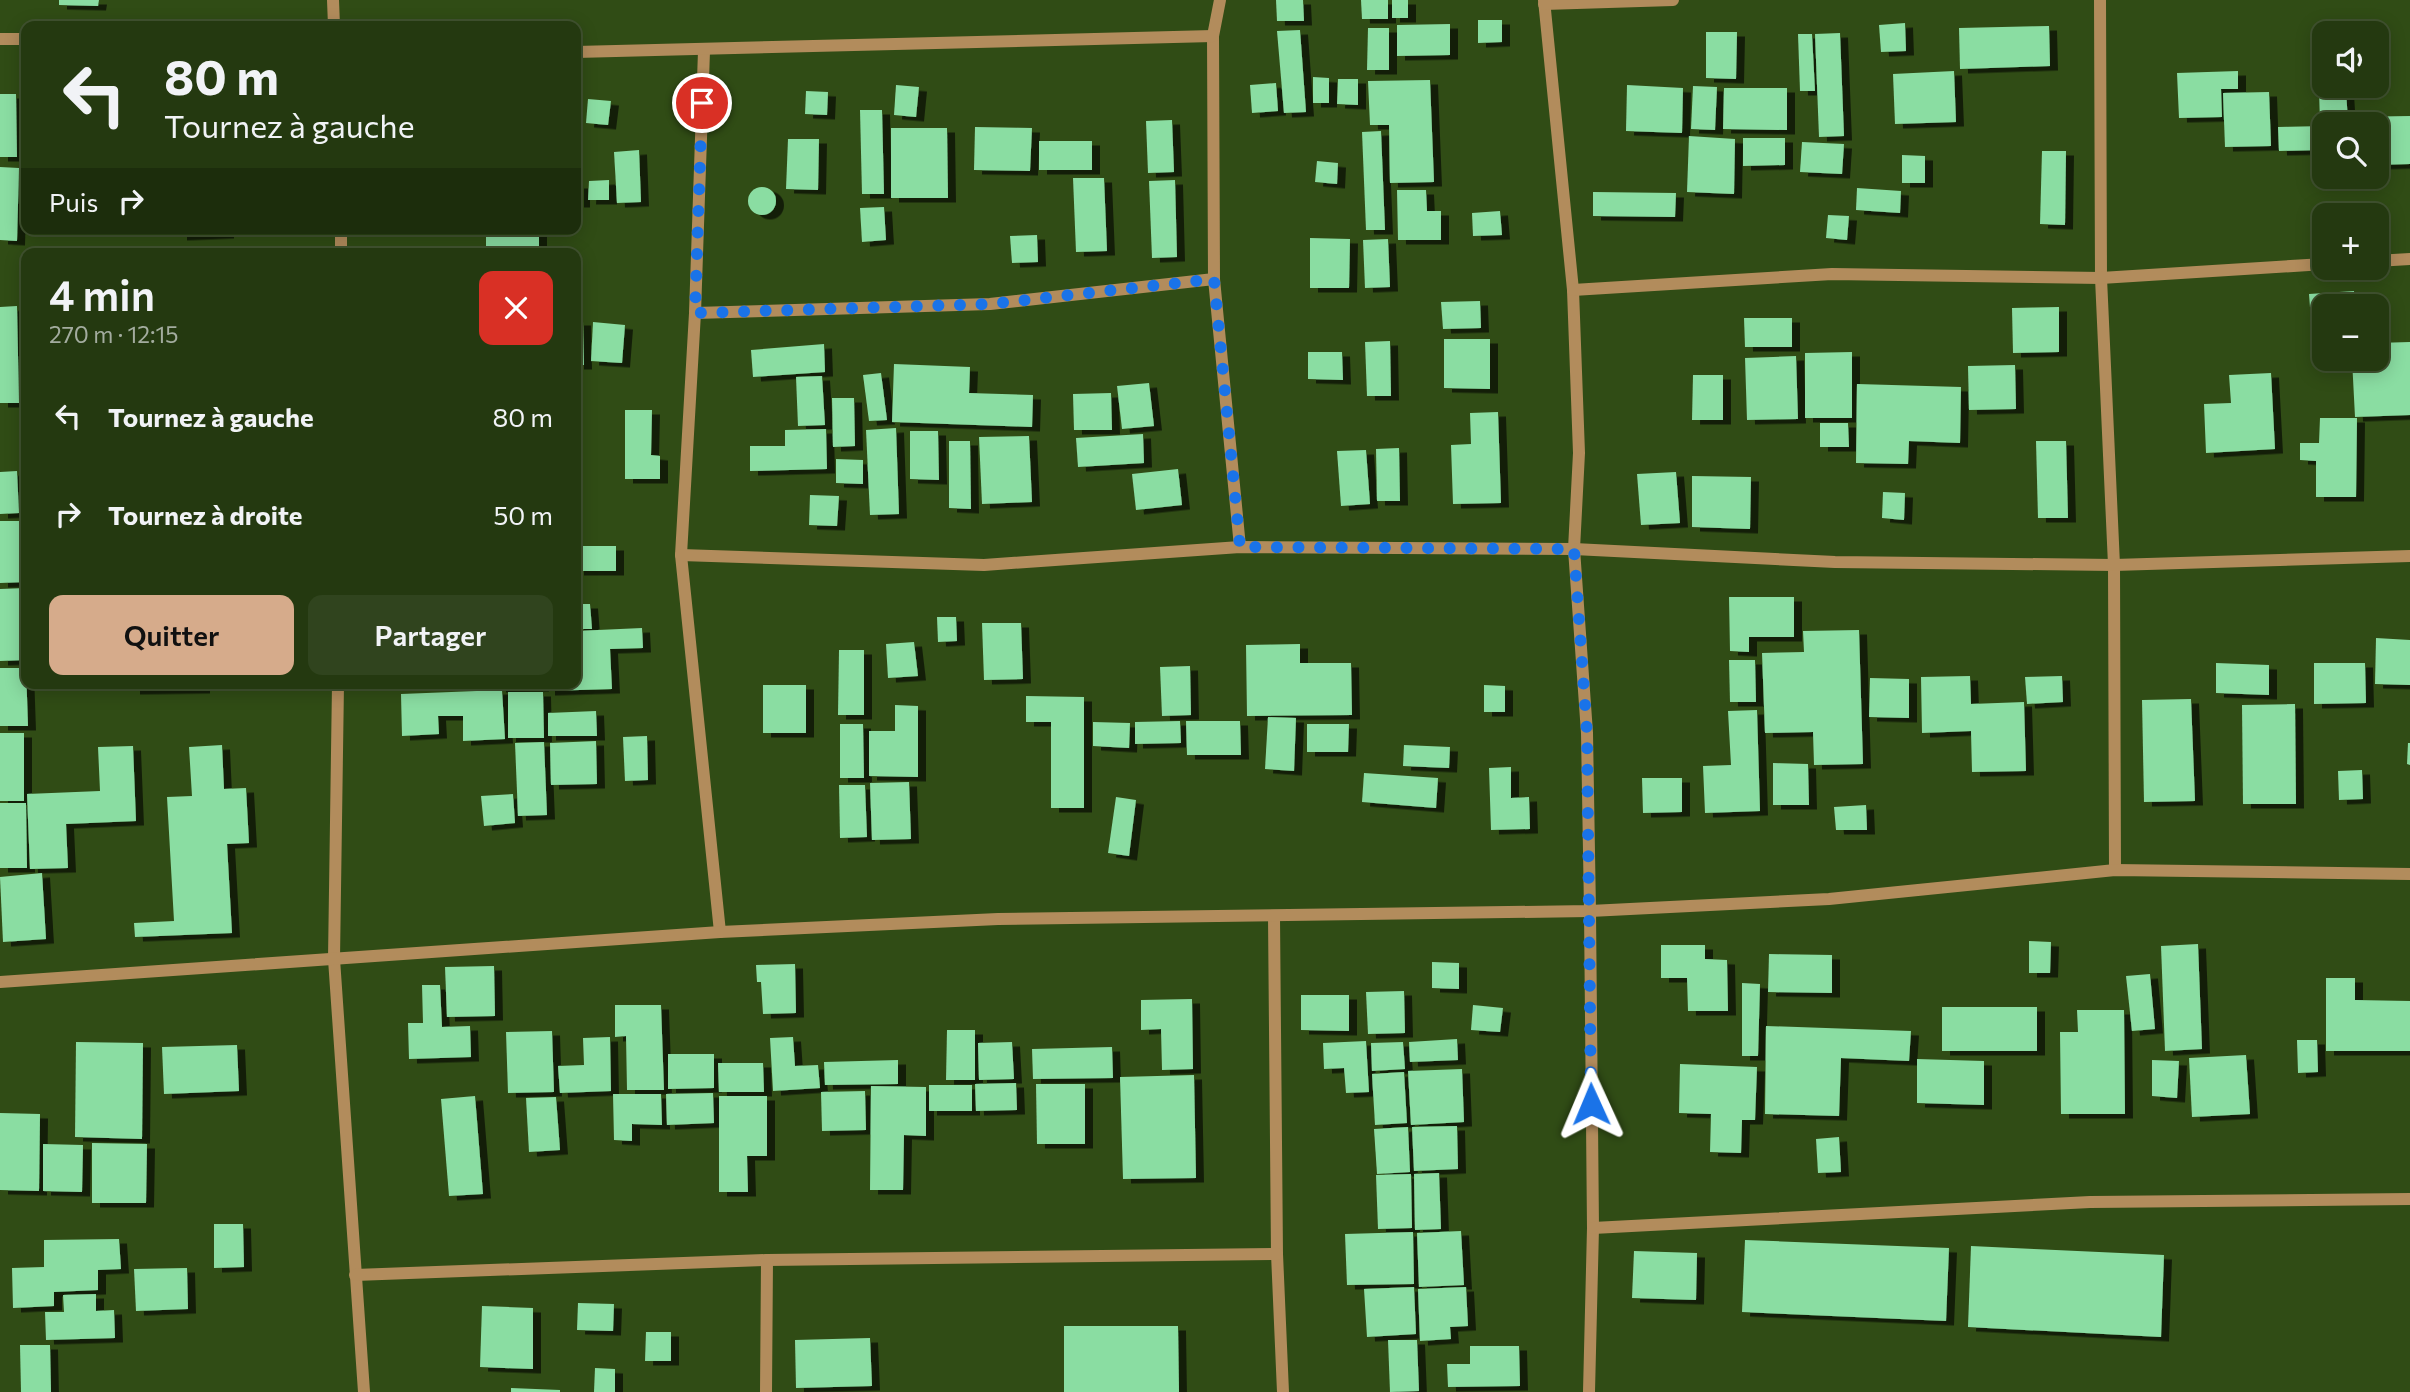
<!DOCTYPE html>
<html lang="fr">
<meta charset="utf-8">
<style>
body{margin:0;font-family:Commissioner,sans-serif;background:#30441e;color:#f1f3f6;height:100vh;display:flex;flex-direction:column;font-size:26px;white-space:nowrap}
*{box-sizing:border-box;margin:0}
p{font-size:23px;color:#a3ac9f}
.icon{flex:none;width:38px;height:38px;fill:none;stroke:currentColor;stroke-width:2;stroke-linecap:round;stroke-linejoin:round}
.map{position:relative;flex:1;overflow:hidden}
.panel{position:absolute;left:21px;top:248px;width:560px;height:441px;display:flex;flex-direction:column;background:#243910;border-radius:14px;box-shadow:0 4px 18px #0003,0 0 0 2px #415330}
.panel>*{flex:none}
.top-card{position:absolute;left:21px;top:21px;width:560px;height:214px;border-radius:14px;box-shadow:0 4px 18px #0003,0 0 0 2px #415330;background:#243910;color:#f1f3f6;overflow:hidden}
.fabs{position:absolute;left:2312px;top:21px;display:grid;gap:14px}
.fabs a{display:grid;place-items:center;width:77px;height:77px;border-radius:14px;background:#243910;box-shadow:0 4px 18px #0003,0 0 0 2px #415330;font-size:35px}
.pin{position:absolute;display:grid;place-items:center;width:60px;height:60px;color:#fff;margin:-30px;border:4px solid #fff;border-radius:50%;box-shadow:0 2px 7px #0007}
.me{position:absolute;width:77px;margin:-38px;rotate:359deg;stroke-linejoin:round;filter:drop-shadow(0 0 5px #0008)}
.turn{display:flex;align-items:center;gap:24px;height:147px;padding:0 28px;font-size:32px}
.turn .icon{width:91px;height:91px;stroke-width:2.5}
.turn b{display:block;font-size:49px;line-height:60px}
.then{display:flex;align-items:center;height:66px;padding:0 28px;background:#0003;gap:14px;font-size:26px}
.round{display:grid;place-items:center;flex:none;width:74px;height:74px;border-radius:14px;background:#30441e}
.head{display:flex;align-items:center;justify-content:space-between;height:119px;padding:0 28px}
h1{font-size:42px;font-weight:600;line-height:52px}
.action{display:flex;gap:14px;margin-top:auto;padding:14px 28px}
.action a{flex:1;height:80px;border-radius:14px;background:#d6ab8b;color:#111;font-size:28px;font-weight:600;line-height:80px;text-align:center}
.action a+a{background:#30441e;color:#f1f3f6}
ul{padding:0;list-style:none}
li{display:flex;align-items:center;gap:21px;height:98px;padding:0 28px}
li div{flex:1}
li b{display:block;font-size:26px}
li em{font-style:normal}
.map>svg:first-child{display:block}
</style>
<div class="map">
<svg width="2410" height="1392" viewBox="0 0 2410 1392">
<defs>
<filter id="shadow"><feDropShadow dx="8" dy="4.5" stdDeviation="0" flood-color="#0009"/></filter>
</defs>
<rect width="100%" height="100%" fill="#304c15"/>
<g fill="#8adda2" filter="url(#shadow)">
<polygon points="59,0 99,0 98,6 59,5"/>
<polygon points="1276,0 1303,0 1304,21 1277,21"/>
<polygon points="1361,0 1388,0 1388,19 1362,19"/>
<rect x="1392" y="0" width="16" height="18"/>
<polygon points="1478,20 1502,20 1502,42 1478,43"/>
<polygon points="1905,23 1906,51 1881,52 1879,25"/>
<polygon points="1450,24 1450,55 1397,56 1397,25"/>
<polygon points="2049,26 2050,66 1960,69 1959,28"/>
<polygon points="1368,28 1389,28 1389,70 1367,70"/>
<polygon points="1300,30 1306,112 1284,113 1277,31"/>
<polygon points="1706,32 1737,32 1736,79 1706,78"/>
<polygon points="1840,33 1844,136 1819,137 1815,34"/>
<polygon points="1798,34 1812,34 1815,91 1800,91"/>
<polygon points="2324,43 2324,65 2313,65 2313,44"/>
<polygon points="1954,71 1956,122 1895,124 1893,74"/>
<polygon points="2238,71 2238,89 2221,89 2222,117 2179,118 2177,73"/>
<polygon points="1313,77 1329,78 1329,103 1313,103"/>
<polygon points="1338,79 1358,79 1358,105 1337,104"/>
<polygon points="1430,80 1434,182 1390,183 1389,125 1370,125 1368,81"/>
<polygon points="1276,83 1278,111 1252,113 1250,85"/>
<polygon points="896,85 919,87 916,117 894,115"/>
<polygon points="1627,85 1683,88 1682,133 1626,131"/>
<polygon points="1693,86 1717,87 1715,130 1691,129"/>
<polygon points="1724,88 1787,88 1787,130 1723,129"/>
<polygon points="2346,90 2348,122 2320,122 2319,91"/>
<polygon points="806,91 828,92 827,115 805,114"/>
<polygon points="2269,92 2271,146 2225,147 2223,93"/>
<polygon points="0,94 16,94 17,157 0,157"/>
<polygon points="588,99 611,101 608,125 586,123"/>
<polygon points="860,110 882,110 884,194 862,194"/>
<polygon points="2410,116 2410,164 2376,165 2376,124 2350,124 2350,117"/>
<polygon points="1172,120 1174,172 1148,173 1146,121"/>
<polygon points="2324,126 2324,150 2279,151 2278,127"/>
<polygon points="975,127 1032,128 1030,171 974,170"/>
<polygon points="891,128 947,128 948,198 891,198"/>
<polygon points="1381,131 1385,230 1366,230 1362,132"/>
<polygon points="1689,136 1735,139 1734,194 1687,192"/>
<polygon points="1743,138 1785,138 1785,165 1743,166"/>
<polygon points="788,139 819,139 818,190 786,189"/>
<rect x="1039" y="141" width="53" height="29"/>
<polygon points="1802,142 1844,144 1842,174 1800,172"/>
<polygon points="639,150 641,202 617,203 614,152"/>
<polygon points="2042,151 2066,151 2065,225 2040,224"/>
<polygon points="1902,155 1925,156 1925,183 1902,183"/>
<polygon points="1317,161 1338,163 1337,184 1315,182"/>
<polygon points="0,167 19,168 17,241 0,240"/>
<polygon points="1073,178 1104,178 1107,251 1076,252"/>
<polygon points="609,180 609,200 588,200 589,181"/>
<polygon points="1175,180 1177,257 1152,258 1149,181"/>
<rect x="576" y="184" width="6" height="19"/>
<circle cx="762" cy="201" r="14"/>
<polygon points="1857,188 1901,191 1900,213 1856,210"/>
<polygon points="1397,190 1426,190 1427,211 1441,211 1441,240 1398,240"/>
<polygon points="1593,192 1676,193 1675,217 1593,216"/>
<polygon points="2348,202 2349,215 2323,215 2322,203"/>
<polygon points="884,207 886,240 862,242 860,208"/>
<polygon points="1500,211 1502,235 1473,236 1472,213"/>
<polygon points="1828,215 1849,216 1847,240 1826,238"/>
<polygon points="179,229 226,229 226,234 179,236"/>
<rect x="486" y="229" width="53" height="25"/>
<polygon points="1037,235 1038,262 1012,263 1010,236"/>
<polygon points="1310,238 1350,239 1349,288 1310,288"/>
<polygon points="1388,239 1390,287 1365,288 1363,240"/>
<polygon points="2354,291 2355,306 2324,306 2324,320 2311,321 2309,294"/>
<polygon points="1480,301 1481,328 1443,329 1441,302"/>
<polygon points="17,306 19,403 0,403 0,307"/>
<polygon points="2059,307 2059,352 2013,353 2012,308"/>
<polygon points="1744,318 1792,318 1792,347 1745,347"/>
<polygon points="576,321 583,321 584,365 576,365"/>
<polygon points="593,322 625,325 622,363 591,361"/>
<polygon points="1444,339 1490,339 1490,389 1444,388"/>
<polygon points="1390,341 1391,396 1367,396 1365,342"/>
<polygon points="2410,342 2410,415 2355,417 2352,359 2376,359 2376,343"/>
<polygon points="824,344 825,372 753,377 751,350"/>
<polygon points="1308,352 1342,352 1343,380 1308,379"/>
<polygon points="1852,352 1852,418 1805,418 1805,353"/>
<polygon points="1796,356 1798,419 1747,420 1745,358"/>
<polygon points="894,364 970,367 969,393 1033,395 1032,427 892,422"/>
<polygon points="2015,365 2016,409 1969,410 1968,366"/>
<polygon points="881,373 887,420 869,421 863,375"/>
<polygon points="2271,373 2275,449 2206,453 2204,404 2231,403 2229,375"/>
<polygon points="1693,375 1723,375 1723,420 1692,420"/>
<polygon points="822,376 825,425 798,426 796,377"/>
<polygon points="1149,383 1154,426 1122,429 1117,386"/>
<polygon points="1857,384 1961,387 1960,443 1909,441 1908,464 1856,463"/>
<polygon points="1111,393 1112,430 1074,430 1073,394"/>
<polygon points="832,398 854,398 855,446 833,447"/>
<polygon points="625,410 652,410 651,455 660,456 660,479 625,479"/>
<polygon points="1498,412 1501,503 1453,504 1451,445 1471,444 1470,413"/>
<polygon points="2320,418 2357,418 2356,497 2316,497 2316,461 2300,460 2300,443 2319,443"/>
<polygon points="1820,423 1848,423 1849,447 1820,447"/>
<polygon points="896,428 899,514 870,515 866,430"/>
<polygon points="826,429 827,469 750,471 750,446 785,446 785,430"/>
<polygon points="910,431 938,431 939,480 910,479"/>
<polygon points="1143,434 1144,463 1078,467 1076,438"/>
<polygon points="1029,436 1032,502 982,504 979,437"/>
<polygon points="949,441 970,441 971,509 949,508"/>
<polygon points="2036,441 2066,441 2068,518 2038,518"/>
<polygon points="1399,448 1400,501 1377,501 1376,449"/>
<polygon points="1366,450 1370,504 1341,506 1337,451"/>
<polygon points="836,459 863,460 863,484 836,483"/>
<polygon points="1178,469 1182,505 1136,510 1132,474"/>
<polygon points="17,471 19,513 0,514 0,472"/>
<polygon points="1676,472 1680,523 1641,525 1637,474"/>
<polygon points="1692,476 1751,477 1750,529 1692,527"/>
<polygon points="1883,492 1905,493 1904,520 1882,518"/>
<polygon points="810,495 839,496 837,526 809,525"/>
<polygon points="0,521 26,521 26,582 0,583"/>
<rect x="576" y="546" width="40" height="25"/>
<polygon points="26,588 26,660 0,661 0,589"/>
<polygon points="1729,597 1794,597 1794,637 1749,637 1749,652 1730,651"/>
<polygon points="576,604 590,604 592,629 576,629"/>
<polygon points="937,617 956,617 957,641 938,642"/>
<polygon points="982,623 1021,623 1023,679 984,680"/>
<polygon points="642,628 643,648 610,649 612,689 547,691 547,684 576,684 576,631"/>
<polygon points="1859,630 1863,764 1814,765 1813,732 1765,733 1762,653 1804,652 1803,631"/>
<polygon points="2376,638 2410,640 2410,685 2375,684"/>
<polygon points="914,642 918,676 888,678 886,644"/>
<polygon points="1300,644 1300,663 1351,663 1352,715 1247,716 1246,645"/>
<polygon points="839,650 864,650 864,715 838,715"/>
<polygon points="1729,660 1755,660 1756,702 1730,702"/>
<polygon points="2216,663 2269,665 2269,695 2216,693"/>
<polygon points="2314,663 2365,663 2366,703 2314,704"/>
<polygon points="1190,666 1191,715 1162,716 1160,667"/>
<polygon points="0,668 26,668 28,726 0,726"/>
<polygon points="1970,676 1971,704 2024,702 2026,771 1972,772 1971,731 1922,733 1921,677"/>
<polygon points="2062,676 2063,702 2027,704 2025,677"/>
<polygon points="1870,678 1909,679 1909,718 1869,717"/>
<polygon points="132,684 202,684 202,689 132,690"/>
<polygon points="498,684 541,684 541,687 498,688"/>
<rect x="763" y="685" width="43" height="48"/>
<polygon points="1484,685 1505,686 1505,712 1484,712"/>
<polygon points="502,690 505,739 463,741 463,716 438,716 439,734 402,736 401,694"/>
<polygon points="508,692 543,692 544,738 508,738"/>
<polygon points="1026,696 1084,697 1084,808 1051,808 1051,722 1026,722"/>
<polygon points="2191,699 2195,801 2144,802 2142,700"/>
<polygon points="2295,704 2296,804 2243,804 2242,705"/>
<polygon points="895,705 918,706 918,777 869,776 869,731 895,731"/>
<polygon points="1757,710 1760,811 1705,813 1703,766 1731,765 1728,711"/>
<polygon points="596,711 597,736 548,736 548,713"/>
<polygon points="1268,717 1296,718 1294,771 1265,769"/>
<polygon points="1180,721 1181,743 1135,744 1135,722"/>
<polygon points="1186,721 1240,721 1241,755 1187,755"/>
<polygon points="1093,722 1130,723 1129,748 1093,746"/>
<polygon points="840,724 863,724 864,778 840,778"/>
<polygon points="1307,724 1349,724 1348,752 1307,752"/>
<rect x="0" y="733" width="24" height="68"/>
<polygon points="647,736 648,780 625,781 623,737"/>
<polygon points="596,741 597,784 551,785 550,743"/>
<polygon points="544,742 547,815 518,816 515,743"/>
<polygon points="2408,743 2410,743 2410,765 2407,764"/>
<polygon points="222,745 224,789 246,788 249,843 227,844 232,933 135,937 134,923 174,921 167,797 192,796 189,747"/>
<polygon points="1404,745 1450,747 1449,768 1403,766"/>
<polygon points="133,746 136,821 66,824 68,868 30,869 27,794 100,791 98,747"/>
<polygon points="1773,763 1808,764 1809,805 1773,805"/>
<polygon points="1511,767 1511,798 1529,797 1530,829 1491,830 1489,768"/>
<polygon points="2362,770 2363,799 2339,800 2338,771"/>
<polygon points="1364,773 1438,778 1436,808 1362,802"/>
<polygon points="1642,778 1682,778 1682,812 1643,813"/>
<polygon points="909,782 911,839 872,840 870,783"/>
<polygon points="839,785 865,785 867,837 840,838"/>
<polygon points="513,794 515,823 484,826 481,796"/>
<polygon points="1116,797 1136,800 1129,856 1108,853"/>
<polygon points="0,803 26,803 27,868 0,868"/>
<polygon points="1866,805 1867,830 1836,830 1834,807"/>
<polygon points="42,873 46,939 3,942 0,877"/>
<polygon points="2029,941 2051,942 2050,973 2029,973"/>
<polygon points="2198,944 2202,1049 2165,1051 2161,946"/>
<polygon points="1661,945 1705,945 1705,959 1727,960 1728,1011 1688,1011 1687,978 1661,978"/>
<polygon points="1769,954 1832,955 1832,993 1768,992"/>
<polygon points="1432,962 1459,963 1459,989 1432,988"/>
<polygon points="795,964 796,1013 763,1014 761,982 757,982 756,965"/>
<polygon points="494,966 495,1016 447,1017 445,967"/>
<polygon points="2150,974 2155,1029 2132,1031 2126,976"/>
<polygon points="2326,978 2355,978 2355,1000 2410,1001 2410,1051 2326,1051"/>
<polygon points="1742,983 1760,984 1758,1056 1742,1056"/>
<polygon points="422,985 440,985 442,1027 470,1026 471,1057 409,1059 408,1023 423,1023"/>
<polygon points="1404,991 1405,1033 1368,1034 1366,992"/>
<polygon points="1301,995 1349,995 1349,1031 1301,1030"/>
<polygon points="1192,999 1193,1069 1162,1070 1161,1029 1141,1030 1141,1000"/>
<polygon points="615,1005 661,1005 664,1090 627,1090 626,1036 615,1037"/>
<polygon points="1473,1005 1503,1008 1500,1032 1471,1030"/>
<rect x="1942" y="1007" width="95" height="44"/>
<polygon points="2077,1010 2124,1010 2125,1114 2061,1114 2060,1032 2078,1032"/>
<polygon points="1766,1026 1911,1031 1909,1061 1841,1058 1839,1116 1765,1114"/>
<polygon points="947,1030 975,1030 975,1080 946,1080"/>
<polygon points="552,1031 554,1092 508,1093 506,1032"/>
<polygon points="610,1037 611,1091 560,1093 558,1066 584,1065 583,1038"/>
<polygon points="793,1037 795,1066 818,1065 820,1088 773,1091 770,1038"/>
<polygon points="1457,1039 1458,1060 1410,1062 1409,1042"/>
<polygon points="2297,1040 2317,1040 2318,1072 2298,1073"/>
<polygon points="1366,1041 1369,1092 1346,1093 1344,1068 1324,1069 1323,1043"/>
<polygon points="76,1042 143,1043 142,1139 75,1137"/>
<polygon points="1012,1042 1014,1079 979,1080 978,1043"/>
<polygon points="1403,1042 1405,1069 1372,1071 1371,1043"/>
<polygon points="237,1045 239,1091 164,1094 162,1047"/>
<polygon points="1112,1047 1113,1078 1033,1079 1032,1049"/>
<polygon points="668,1054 714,1054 714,1088 668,1089"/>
<polygon points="2246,1055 2250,1114 2192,1117 2189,1058"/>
<polygon points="1917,1059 1984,1061 1984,1105 1917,1103"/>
<polygon points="898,1060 898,1084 825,1085 824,1062"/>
<polygon points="2152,1060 2179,1061 2177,1098 2152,1096"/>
<polygon points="718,1063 763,1063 764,1092 719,1092"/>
<polygon points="1680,1064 1757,1067 1755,1120 1742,1120 1741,1153 1710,1152 1711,1114 1679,1113"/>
<polygon points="1462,1069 1464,1122 1411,1125 1408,1071"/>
<polygon points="1404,1072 1407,1123 1375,1125 1372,1074"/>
<polygon points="1194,1075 1196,1178 1123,1179 1120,1077"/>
<polygon points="1016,1083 1017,1110 976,1111 975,1084"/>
<polygon points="1036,1084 1085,1084 1085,1144 1037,1144"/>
<rect x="929" y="1085" width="43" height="26"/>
<polygon points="871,1086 926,1087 926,1136 904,1135 903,1190 870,1190"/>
<polygon points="865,1091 866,1130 822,1131 821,1092"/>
<polygon points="713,1093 714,1123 667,1125 666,1094"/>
<polygon points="613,1094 661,1094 662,1125 632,1124 632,1141 614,1140"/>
<polygon points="475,1096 483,1194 449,1196 441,1099"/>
<polygon points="719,1096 767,1096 767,1156 747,1156 748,1192 719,1192"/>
<polygon points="556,1097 560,1150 529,1152 526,1098"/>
<polygon points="0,1113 40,1114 39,1191 0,1190"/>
<polygon points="1457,1126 1458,1169 1414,1171 1412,1127"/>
<polygon points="1408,1127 1410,1172 1377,1174 1374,1129"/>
<polygon points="1839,1137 1841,1172 1818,1173 1816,1139"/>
<polygon points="92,1143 147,1144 146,1203 92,1203"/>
<polygon points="43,1144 83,1145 82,1192 43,1191"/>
<polygon points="1439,1173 1441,1229 1415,1230 1414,1174"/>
<polygon points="1411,1174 1412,1228 1378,1229 1376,1175"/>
<polygon points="214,1224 243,1224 244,1267 214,1268"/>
<polygon points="1461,1231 1464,1285 1419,1287 1417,1233"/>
<polygon points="1413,1232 1414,1284 1347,1285 1345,1234"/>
<polygon points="119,1239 121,1269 98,1270 98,1290 54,1292 54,1306 13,1308 12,1268 44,1267 44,1240"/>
<polygon points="1745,1240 1949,1248 1946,1321 1742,1312"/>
<polygon points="1971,1246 2164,1255 2161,1337 1968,1327"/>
<polygon points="1634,1251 1697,1253 1696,1300 1632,1298"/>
<polygon points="187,1268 188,1309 136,1311 134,1269"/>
<polygon points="1414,1287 1416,1334 1367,1337 1364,1289"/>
<polygon points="1466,1287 1468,1326 1450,1327 1451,1339 1420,1341 1418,1289"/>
<polygon points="96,1294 96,1311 114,1310 115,1338 46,1340 45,1312 64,1312 63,1295"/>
<polygon points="578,1303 614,1304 613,1331 577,1330"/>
<polygon points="482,1306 533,1308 533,1369 480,1367"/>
<polygon points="1064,1326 1178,1326 1179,1392 1064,1392"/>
<polygon points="646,1332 671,1332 671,1361 645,1361"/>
<polygon points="870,1338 872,1386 796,1388 795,1340"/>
<polygon points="1388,1340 1417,1340 1419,1391 1390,1392"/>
<polygon points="20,1345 50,1345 51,1392 21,1392"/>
<polygon points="1470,1346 1519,1346 1520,1386 1448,1387 1447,1364 1470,1364"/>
<polygon points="595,1368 615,1369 615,1392 594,1392"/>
<polygon points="511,1388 560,1390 560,1392 511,1392"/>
</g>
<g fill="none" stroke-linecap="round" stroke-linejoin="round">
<g stroke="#b28c5c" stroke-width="12">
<polyline points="333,0 334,26"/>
<polyline points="1220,0 1213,36 1214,279 1240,547"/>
<polyline points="1544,0 1573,290 1579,453 1574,549 1587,733 1590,911 1593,1228 1589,1392"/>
<polyline points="2100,0 2101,278 2114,565 2115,870"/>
<polyline points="1544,4 1673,0"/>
<polyline points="0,39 26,39"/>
<polyline points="704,51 695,313 681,555 720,932"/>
<polyline points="576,52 1213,36"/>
<polyline points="341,229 341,254"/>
<polyline points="2376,261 2410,259"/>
<polyline points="1573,290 1832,274 2101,278 2324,264"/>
<polyline points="695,313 990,304 1214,279"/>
<polyline points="681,555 984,565 1240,547 1574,549 1835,562 2114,565 2410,556"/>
<polyline points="338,684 334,959 364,1392"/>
<polyline points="1274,917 1277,1254 1283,1392"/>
<polyline points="0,982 720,932 998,919 1590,911 1829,899 2115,870 2410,874"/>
<polyline points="1593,1228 2090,1202 2410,1199"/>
<polyline points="355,1275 767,1260 1277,1254"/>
<polyline points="766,1392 767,1260"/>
</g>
</g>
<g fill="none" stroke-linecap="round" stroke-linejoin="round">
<polyline stroke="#1a73e8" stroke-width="12" stroke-dasharray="0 21.6" points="702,103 695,313 990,304 1214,279 1240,547 1574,549 1587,733 1591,1104"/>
</g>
</svg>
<div class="fabs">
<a><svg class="icon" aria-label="sound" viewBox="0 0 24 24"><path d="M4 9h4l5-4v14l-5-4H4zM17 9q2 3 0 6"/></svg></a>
<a><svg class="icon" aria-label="search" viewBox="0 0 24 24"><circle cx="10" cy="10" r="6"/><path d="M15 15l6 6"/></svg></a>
<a>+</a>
<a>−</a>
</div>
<div class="pin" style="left:702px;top:103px;background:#d93025"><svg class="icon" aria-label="arrive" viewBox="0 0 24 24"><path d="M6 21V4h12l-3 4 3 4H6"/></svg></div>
<svg class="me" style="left:1591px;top:1104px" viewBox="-20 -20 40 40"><path d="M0-17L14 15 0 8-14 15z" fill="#1a73e8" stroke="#fff" stroke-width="4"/></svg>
<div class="top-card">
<div class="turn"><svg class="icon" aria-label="left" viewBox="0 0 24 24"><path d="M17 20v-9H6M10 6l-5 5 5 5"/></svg><div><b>80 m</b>Tournez à gauche</div></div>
<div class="then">Puis<svg class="icon" aria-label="right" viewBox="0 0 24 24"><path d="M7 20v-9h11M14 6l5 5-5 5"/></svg></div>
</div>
<section class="panel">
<div class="head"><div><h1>4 min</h1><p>270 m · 12:15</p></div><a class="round" style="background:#d93025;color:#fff"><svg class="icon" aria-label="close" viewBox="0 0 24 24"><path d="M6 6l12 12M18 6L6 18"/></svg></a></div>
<ul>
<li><svg class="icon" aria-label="left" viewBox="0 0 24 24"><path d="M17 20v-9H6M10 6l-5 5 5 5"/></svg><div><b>Tournez à gauche</b></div><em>80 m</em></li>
<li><svg class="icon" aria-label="right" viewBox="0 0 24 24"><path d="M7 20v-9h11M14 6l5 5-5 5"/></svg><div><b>Tournez à droite</b></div><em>50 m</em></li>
</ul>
<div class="action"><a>Quitter</a><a>Partager</a></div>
</section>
</div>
